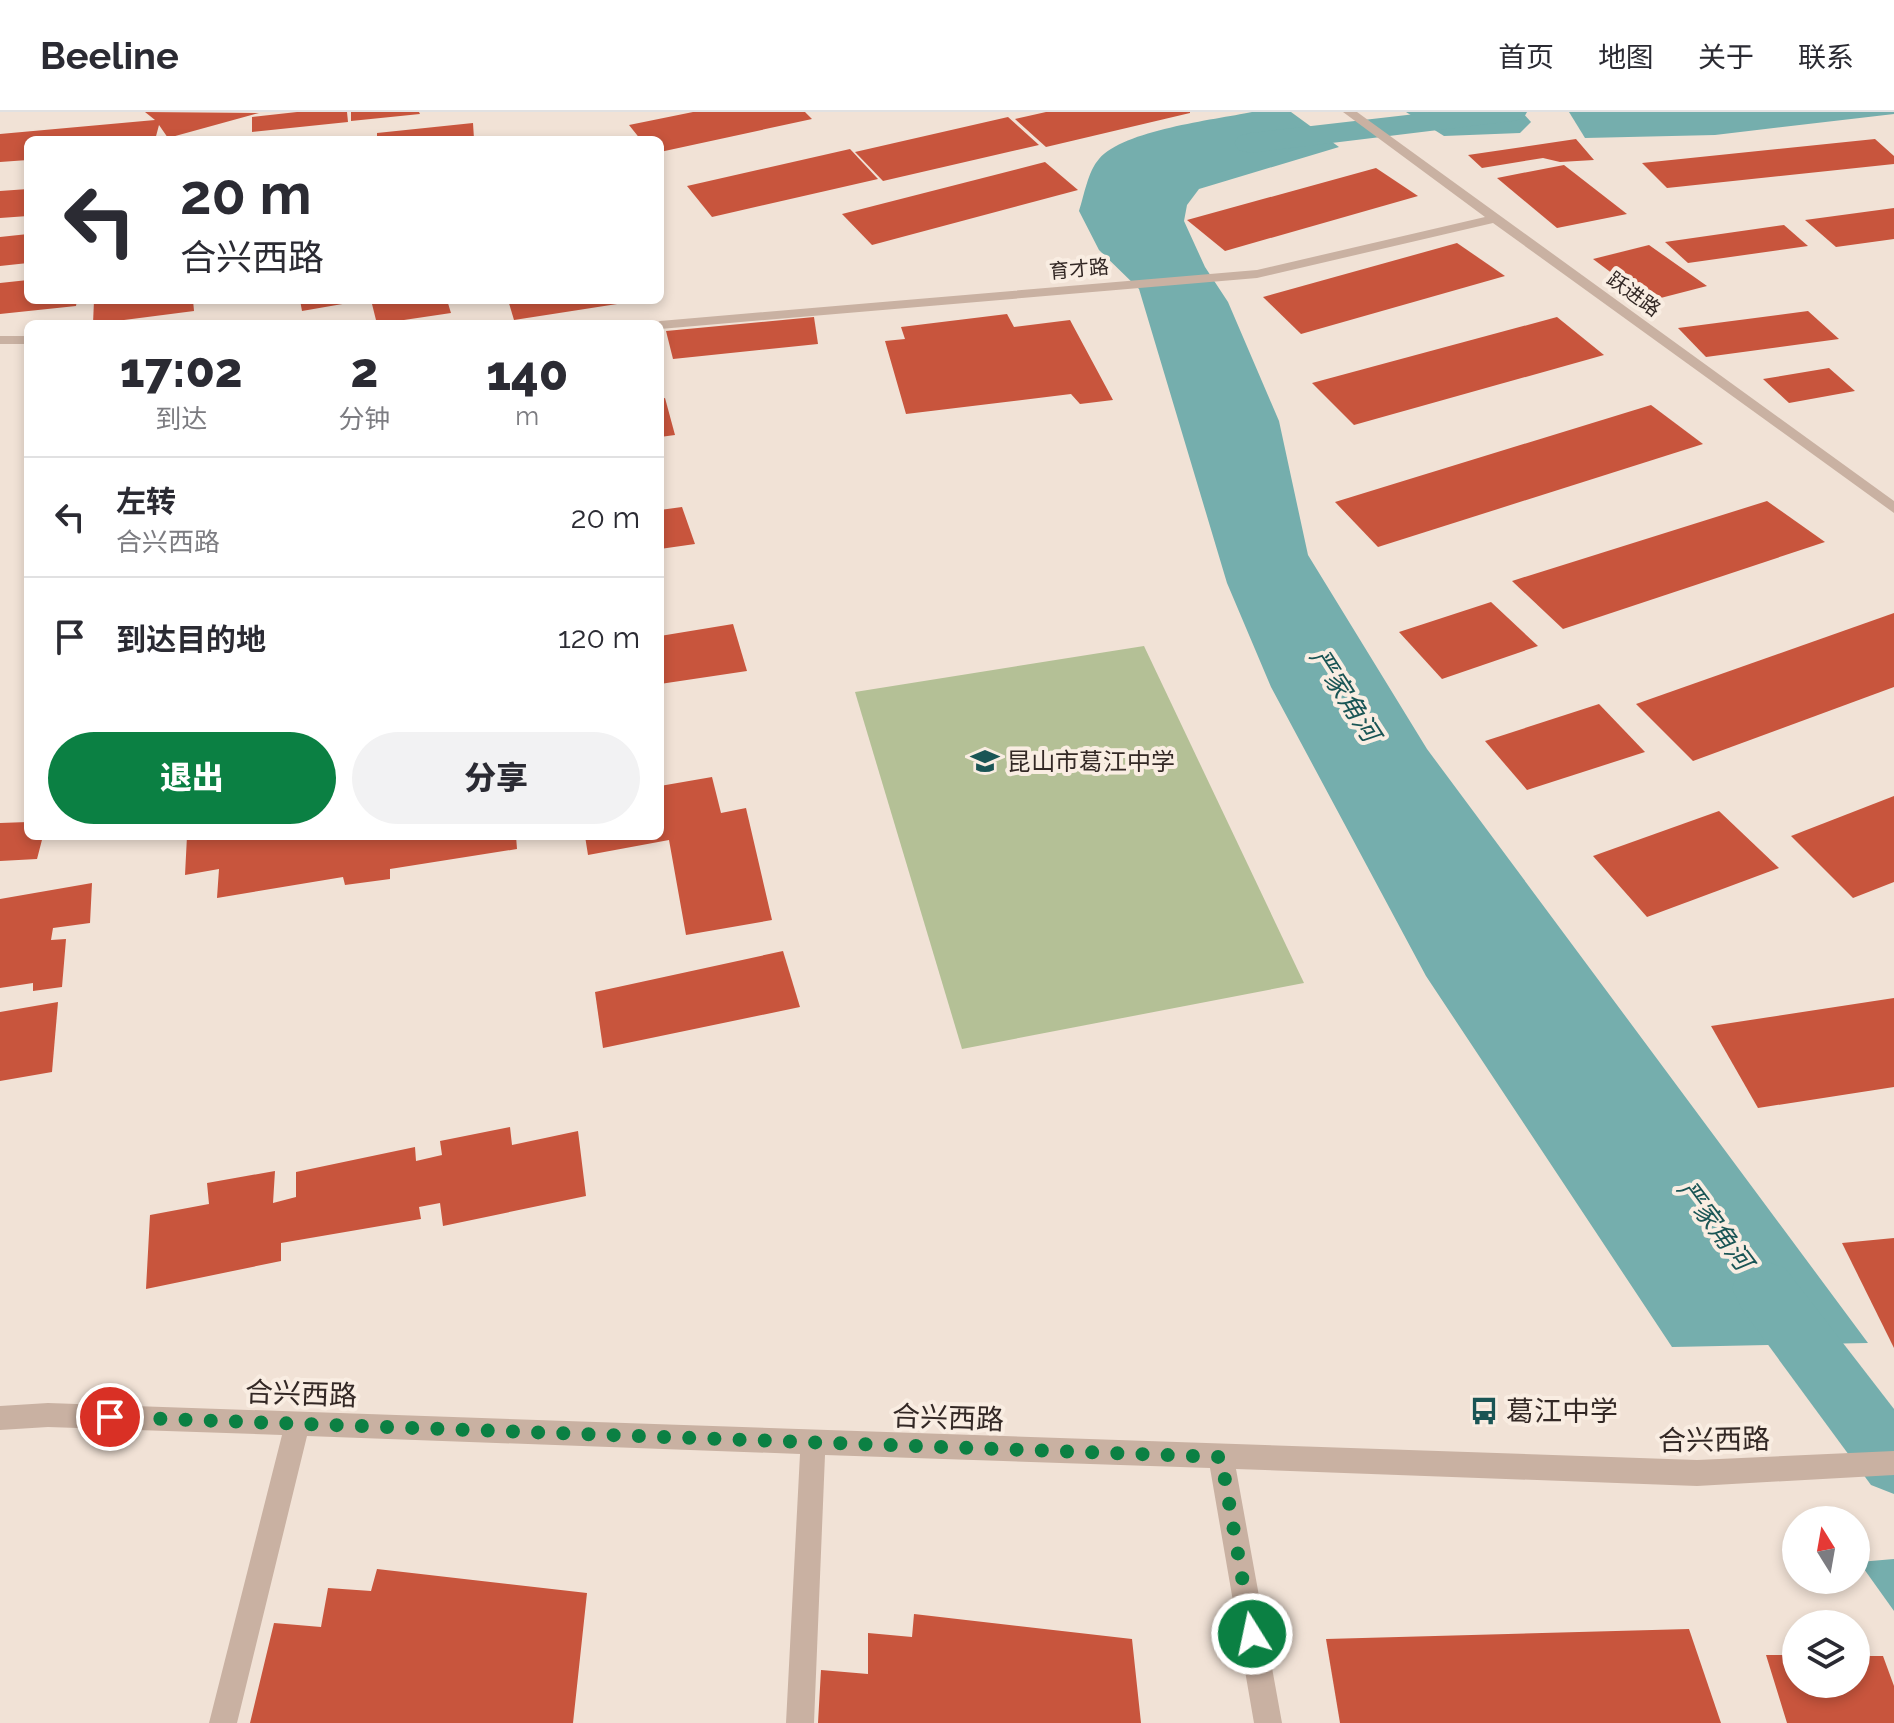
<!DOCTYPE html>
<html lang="zh">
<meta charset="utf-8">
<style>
body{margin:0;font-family:Raleway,"Noto Sans SC",sans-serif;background:#f2f2f3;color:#2b2b33;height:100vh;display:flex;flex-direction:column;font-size:30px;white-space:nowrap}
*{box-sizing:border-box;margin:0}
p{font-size:26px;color:#7c7c81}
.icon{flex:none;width:44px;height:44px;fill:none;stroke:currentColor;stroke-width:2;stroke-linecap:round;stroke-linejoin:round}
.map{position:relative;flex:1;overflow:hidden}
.details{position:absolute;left:24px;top:208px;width:640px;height:520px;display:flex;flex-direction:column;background:#fff;border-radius:12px;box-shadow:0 4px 12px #0003}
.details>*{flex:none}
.guide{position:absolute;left:24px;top:24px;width:640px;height:168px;border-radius:12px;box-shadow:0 4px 12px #0003;background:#fff;color:#2b2b33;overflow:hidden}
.needle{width:52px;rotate:349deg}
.buttons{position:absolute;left:1782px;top:1394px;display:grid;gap:16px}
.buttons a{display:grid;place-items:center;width:88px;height:88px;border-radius:50%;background:#fff;box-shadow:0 4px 12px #0003;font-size:40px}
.pin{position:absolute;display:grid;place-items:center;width:68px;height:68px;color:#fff;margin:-34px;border:4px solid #fff;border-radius:50%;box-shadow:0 2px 8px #0007}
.me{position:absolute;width:88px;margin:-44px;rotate:350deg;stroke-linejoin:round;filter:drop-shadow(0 0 6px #0008)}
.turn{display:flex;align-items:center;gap:28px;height:168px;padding:0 24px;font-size:36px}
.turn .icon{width:104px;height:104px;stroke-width:2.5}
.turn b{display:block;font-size:56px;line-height:68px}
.eta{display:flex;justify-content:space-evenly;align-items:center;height:136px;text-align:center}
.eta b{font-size:48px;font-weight:800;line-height:56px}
.cta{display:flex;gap:16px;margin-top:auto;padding:16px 24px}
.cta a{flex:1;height:92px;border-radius:48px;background:#0b8043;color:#fff;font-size:32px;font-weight:800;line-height:92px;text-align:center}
.cta a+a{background:#f2f2f3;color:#2b2b33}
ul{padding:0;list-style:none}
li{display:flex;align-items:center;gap:24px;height:120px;padding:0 24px;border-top:2px solid #e1e1e2}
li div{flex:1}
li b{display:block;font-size:30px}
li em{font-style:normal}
header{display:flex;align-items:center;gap:48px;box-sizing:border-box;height:112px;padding:0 40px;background:#fff;border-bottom:2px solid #e1e1e2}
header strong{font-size:38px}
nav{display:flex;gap:44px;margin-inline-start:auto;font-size:28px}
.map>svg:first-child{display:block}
</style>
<header>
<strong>Beeline</strong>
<nav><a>首页</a><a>地图</a><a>关于</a><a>联系</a></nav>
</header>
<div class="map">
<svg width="1894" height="1611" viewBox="0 0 1894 1611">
<rect width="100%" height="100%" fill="#f1e2d6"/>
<polygon fill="#b4c096" points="1144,534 1304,871 962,937 855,580"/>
<g fill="#75aead">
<path d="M1252 0H1291L1339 35 1199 77 1187 93 1184 109 1205 155 1228 190 1279 309 1308 443 1427 637 1868 1231 1672 1235 1426 864 1271 575 1227 471 1139 177 1099 138 1079 99C1084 84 1088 59 1099 47 1124 18 1213 8 1252 0Z"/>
<polygon points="1406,0 1522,0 1531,10 1520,21 1444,24"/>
<polygon points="1569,0 1894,0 1894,2 1715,23 1585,26"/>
<polygon points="1894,1447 1894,1499 1859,1450"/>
</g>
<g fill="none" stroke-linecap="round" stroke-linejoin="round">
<g fill="#75aead" fill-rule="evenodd">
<polygon points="1433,0 1527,0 1523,7 1512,9 1250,41 1239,38 1234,31 1239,24 1250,21"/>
<polygon points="1763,1148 1785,1156 1894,1297 1894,1382 1871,1373 1741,1196 1732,1176 1741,1156"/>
</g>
</g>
<g fill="#c8553d">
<polygon points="145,0 259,1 168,26 159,13 155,28 28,28 28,48 0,50 0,22 155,8"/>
<polygon points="297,0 347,0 348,10 252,20 252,5"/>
<polygon points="351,0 419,0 420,2 351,9"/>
<polygon points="693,0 805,0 812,7 660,40 660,28 641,28 629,13"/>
<polygon points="1046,0 1190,0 1190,1 1046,35 1015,7"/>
<polygon points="1008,5 1039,33 883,69 855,40"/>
<polygon points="473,11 474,27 377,28 377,21"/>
<polygon points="1576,27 1594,48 1560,50 1543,46 1482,56 1468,43"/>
<polygon points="1875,27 1894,44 1894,52 1667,76 1642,51"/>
<polygon points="850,37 878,67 712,105 687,74"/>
<polygon points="1045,50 1078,78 872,133 842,102"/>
<polygon points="1564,53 1627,102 1557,116 1497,66"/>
<polygon points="1376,56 1418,84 1225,139 1187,108"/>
<polygon points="28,77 28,104 0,106 0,79"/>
<polygon points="1894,96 1894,127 1836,135 1805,108"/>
<polygon points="1784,113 1808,134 1688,151 1665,130"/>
<polygon points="28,122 28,151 0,154 0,125"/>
<polygon points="1457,131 1505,164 1301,222 1263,185"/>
<polygon points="1649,133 1707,174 1649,189 1593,147"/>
<polygon points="28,168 28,188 77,188 76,194 0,202 0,171"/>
<polygon points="94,188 193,188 194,199 93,212"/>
<polygon points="300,188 354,188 354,190 302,199"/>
<polygon points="371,188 447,188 451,201 377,212"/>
<polygon points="508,188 629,188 630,190 514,208"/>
<polygon points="1808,199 1839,227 1706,245 1678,216"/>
<polygon points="1007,202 1014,215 1070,208 1113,288 1080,292 1071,282 906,302 885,229 905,227 901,215"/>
<polygon points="814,205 818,232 673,247 666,219"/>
<polygon points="1557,205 1604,243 1354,313 1312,271"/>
<polygon points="1829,256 1855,279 1789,291 1763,267"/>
<polygon points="665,286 675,323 660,325 660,287"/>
<polygon points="1651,293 1703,332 1378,435 1335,390"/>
<polygon points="1767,389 1825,430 1563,517 1512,469"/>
<polygon points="682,395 695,432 660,437 660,398"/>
<polygon points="1491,490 1538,534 1442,567 1399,520"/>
<polygon points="1894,501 1894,575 1693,649 1636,592"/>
<polygon points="733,512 747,559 660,572 660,524"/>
<polygon points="1599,592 1645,640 1527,678 1485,629"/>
<polygon points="712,665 721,701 746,696 772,808 686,823 669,728 588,743 585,724 660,724 660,674"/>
<polygon points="1894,684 1894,770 1853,786 1791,724"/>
<polygon points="1719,699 1779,756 1647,805 1593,744"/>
<polygon points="28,710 28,724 43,724 37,747 0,749 0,711"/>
<polygon points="187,724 516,724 517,737 390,757 390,767 345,773 343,765 217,786 219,757 185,763"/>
<polygon points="92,771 90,811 53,816 51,828 66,827 62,875 33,879 33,871 0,876 0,787"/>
<polygon points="783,839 800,895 603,936 595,880"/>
<polygon points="1894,886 1894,975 1758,996 1711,914"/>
<polygon points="58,890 52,960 0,969 0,900"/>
<polygon points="510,1015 512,1033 578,1019 586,1084 443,1114 440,1091 419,1095 421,1107 281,1131 281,1149 146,1177 150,1103 209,1092 207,1071 275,1059 273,1091 296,1085 296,1060 415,1035 416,1049 442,1043 440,1029"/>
<polygon points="1894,1126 1894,1236 1842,1131"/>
<polygon points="377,1457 587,1481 573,1611 250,1611 274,1511 321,1515 328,1476 371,1479"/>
<polygon points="914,1502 1132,1527 1141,1611 818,1611 821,1558 868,1562 868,1521 912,1525"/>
<polygon points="1689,1517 1721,1611 1340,1611 1326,1527"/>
<polygon points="1766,1543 1796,1543 1796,1572 1856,1572 1856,1544 1883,1544 1894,1574 1894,1611 1787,1611"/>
</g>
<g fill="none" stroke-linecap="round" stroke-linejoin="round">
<g fill="#c9b1a2" fill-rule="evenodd">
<polygon points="1343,0 1357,0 1894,389 1894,401 1493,111 1257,166 660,217 660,212 654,212 660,209 1257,158 1485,105"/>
<rect x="0" y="224" width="28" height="8"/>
<polygon points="48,1291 1697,1348 1894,1339 1894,1363 1697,1374 1236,1357 1282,1611 1254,1611 1210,1356 825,1343 814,1611 786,1611 800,1342 307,1324 237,1611 209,1611 282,1323 48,1315 0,1318 0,1294"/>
</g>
</g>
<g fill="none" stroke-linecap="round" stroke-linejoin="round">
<polyline stroke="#0b8043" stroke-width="14" stroke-dasharray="0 25.2" points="110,1305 1221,1345 1252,1522"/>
</g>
<defs>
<symbol id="school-bare" viewBox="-9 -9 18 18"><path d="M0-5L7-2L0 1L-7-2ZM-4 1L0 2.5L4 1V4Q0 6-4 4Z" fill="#1a5555" stroke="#f9ede2" stroke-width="2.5" paint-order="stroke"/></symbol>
<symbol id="bus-bare" viewBox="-9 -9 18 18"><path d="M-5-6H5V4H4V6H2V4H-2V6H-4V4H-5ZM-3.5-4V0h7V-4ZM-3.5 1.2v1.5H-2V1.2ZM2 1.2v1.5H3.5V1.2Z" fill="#1a5555" stroke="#f9ede2" stroke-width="2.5" paint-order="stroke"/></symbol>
</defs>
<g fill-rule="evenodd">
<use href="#school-bare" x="965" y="629" width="40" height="40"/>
<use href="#bus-bare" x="1464" y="1279" width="40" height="40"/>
</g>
<g text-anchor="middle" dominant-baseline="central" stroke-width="8" stroke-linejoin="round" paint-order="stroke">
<g font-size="20" fill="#332825" stroke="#f9ede2">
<text transform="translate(1079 157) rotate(-5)">育才路</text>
<text transform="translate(1634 182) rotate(36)">跃进路</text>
</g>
<g font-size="24" fill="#332825" stroke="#f9ede2" text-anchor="start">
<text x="1007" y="649">昆山市葛江中学</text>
</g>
<g font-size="26" font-style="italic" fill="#1a5555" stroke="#f9ede2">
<text transform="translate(1345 583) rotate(57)">严家角河</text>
<text transform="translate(1715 1113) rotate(53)">严家角河</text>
</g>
<g font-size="28" fill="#332825" stroke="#f9ede2">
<text transform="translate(301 1282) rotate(2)">合兴西路</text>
<text transform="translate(948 1306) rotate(2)">合兴西路</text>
<text transform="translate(1714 1328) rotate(-1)">合兴西路</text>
</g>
<g font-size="28" fill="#332825" stroke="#f9ede2" text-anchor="start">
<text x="1506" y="1299">葛江中学</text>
</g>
</g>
</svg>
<div class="buttons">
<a><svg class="needle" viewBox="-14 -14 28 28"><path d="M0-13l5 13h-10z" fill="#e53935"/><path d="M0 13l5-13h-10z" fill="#7c7c81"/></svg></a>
<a><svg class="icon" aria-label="layers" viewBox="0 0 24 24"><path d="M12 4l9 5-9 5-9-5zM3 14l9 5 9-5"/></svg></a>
</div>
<div class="pin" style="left:110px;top:1305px;background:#d93025"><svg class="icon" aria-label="arrive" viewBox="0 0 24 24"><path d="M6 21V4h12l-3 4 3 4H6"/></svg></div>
<svg class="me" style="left:1252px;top:1522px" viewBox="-20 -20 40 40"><circle r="17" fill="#0b8043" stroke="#fff" stroke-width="3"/><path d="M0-11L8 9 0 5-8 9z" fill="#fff"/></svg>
<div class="guide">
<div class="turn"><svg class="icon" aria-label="left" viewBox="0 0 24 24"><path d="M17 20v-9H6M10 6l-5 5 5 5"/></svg><div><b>20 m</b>合兴西路</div></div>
</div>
<section class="details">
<div class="eta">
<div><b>17:02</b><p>到达</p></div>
<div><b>2</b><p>分钟</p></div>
<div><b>140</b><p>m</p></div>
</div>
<ul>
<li><svg class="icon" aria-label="left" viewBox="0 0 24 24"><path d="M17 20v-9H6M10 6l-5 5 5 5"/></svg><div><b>左转</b><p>合兴西路</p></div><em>20 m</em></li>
<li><svg class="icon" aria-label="arrive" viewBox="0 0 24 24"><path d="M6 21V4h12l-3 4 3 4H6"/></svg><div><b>到达目的地</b></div><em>120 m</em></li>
</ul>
<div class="cta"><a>退出</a><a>分享</a></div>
</section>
</div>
